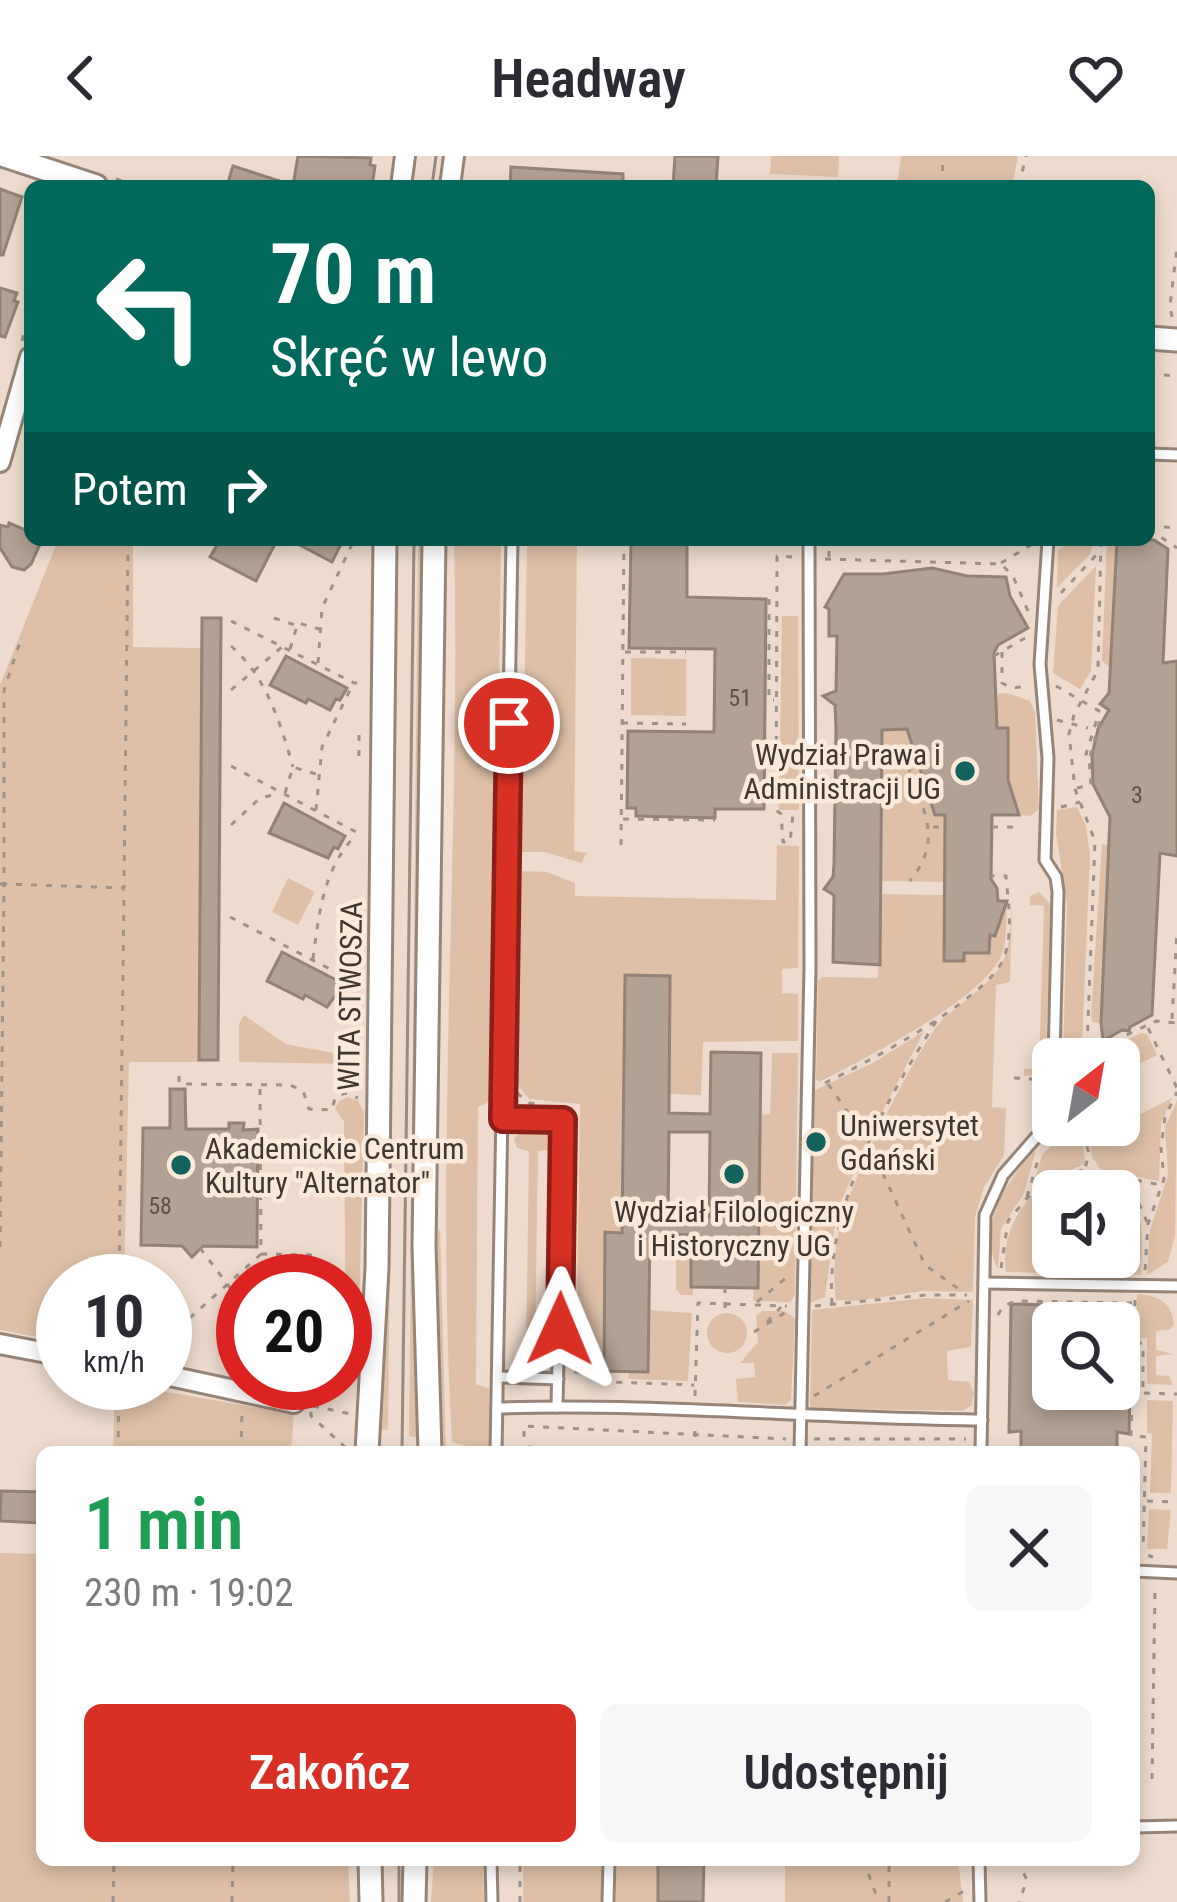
<!DOCTYPE html>
<html lang="pl">
<meta charset="utf-8">
<style>
body{margin:0;font-family:"Roboto Condensed",sans-serif;background:#f7f7f7;color:#2b2b33;height:100vh;display:flex;flex-direction:column;font-size:45px;white-space:nowrap}
*{box-sizing:border-box;margin:0}
p{font-size:39px;color:#7c7c81}
.icon{flex:none;width:66px;height:66px;fill:none;stroke:currentColor;stroke-width:2;stroke-linecap:round;stroke-linejoin:round}
.map{position:relative;flex:1;overflow:hidden}
.details{position:absolute;left:36px;top:1290px;width:1104px;height:420px;display:flex;flex-direction:column;background:#fff;border-radius:18px;box-shadow:0 6px 18px #0003}
.details>*{flex:none}
.guide{position:absolute;left:24px;top:24px;width:1131px;height:366px;border-radius:18px;box-shadow:0 6px 18px #0003;background:#00695c;color:#fff;overflow:hidden}
.needle{width:78px;rotate:31deg}
.buttons{position:absolute;left:1032px;top:882px;display:grid;gap:24px}
.buttons a{display:grid;place-items:center;width:108px;height:108px;border-radius:18px;background:#fff;box-shadow:0 6px 18px #0003;font-size:60px}
.speed{position:absolute;left:36px;top:1098px;display:flex;gap:24px;font-size:60px;font-weight:700;text-align:center}
.speed>*{display:grid;place-content:center;width:156px;height:156px;border-radius:50%;background:#fff;box-shadow:0 6px 18px #0003;line-height:1}
.speed small{font-size:30px;font-weight:400}
.speed .limit{border:18px solid #d22;background:#fff;color:#111}
.pin{position:absolute;display:grid;place-items:center;width:102px;height:102px;color:#fff;margin:-51px;border:6px solid #fff;border-radius:50%;box-shadow:0 3px 12px #0007}
.me{position:absolute;width:132px;margin:-66px;rotate:1deg;stroke-linejoin:round;filter:drop-shadow(0 0 9px #0008)}
.turn{display:flex;align-items:center;gap:42px;height:252px;padding:0 48px;font-size:54px}
.turn .icon{width:156px;height:156px;stroke-width:2.5}
.turn b{display:block;font-size:84px;line-height:102px}
.then{display:flex;align-items:center;height:114px;padding:0 48px;background:#0003;gap:24px;font-size:45px}
.round{display:grid;place-items:center;flex:none;width:126px;height:126px;border-radius:18px;background:#f7f7f7}
.headline{display:flex;align-items:center;justify-content:space-between;height:204px;padding:0 48px}
h1{font-size:72px;font-weight:600;line-height:90px;color:#1e9e55}
.cta{display:flex;gap:24px;margin-top:auto;padding:24px 48px}
.cta a{flex:1;height:138px;border-radius:18px;background:#d93025;color:#fff;font-size:48px;font-weight:600;line-height:138px;text-align:center}
.cta a+a{background:#f7f7f7;color:#2b2b33}
header{display:flex;justify-content:space-between;align-items:center;height:156px;padding:0 48px;background:#fff;font-size:54px;font-weight:600}
.map>svg:first-child{display:block}
</style>
<header><svg class="icon" aria-label="back" viewBox="0 0 24 24"><path d="M15 5l-7 7 7 7"/></svg>Headway<svg class="icon" aria-label="heart" viewBox="0 0 24 24"><path d="M12 20l-8-8c-3-5 5-10 8-4 3-6 11-1 8 4z"/></svg></header>
<div class="map">
<svg width="1177" height="1746" viewBox="0 0 1177 1746">
<rect width="100%" height="100%" fill="#eedbcd"/>
<g fill="#dfc0a7" fill-rule="evenodd">
<polygon points="771,0 839,0 838,21 770,18"/>
<polygon points="901,0 1018,0 1012,30 897,30"/>
<polygon points="58,384 133,384 133,491 202,492 199,906 129,906 124,1125 63,1125 63,1186 0,1174 0,529"/>
<polygon points="393,384 398,384 388,1274 379,1273 376,1296"/>
<polygon points="418,384 424,384 420,1296 418,1282 409,1280"/>
<path d="M454 384H501L494 944 478 951 476 1228 489 1233V1296H471L472 1292 452 1286C435 986 461 684 454 384Z"/>
<polygon points="527,384 577,384 574,695 587,697 581,707 545,696 522,696"/>
<polygon points="1107,384 1117,384 1110,512 1102,505"/>
<polygon points="1071,386 1093,389 1090,398 1057,432 1058,394"/>
<polygon points="1096,410 1091,515 1080,533 1053,517 1058,450"/>
<polygon points="782,460 798,460 799,654 779,654"/>
<polygon points="631,502 686,503 686,560 631,559"/>
<polygon points="1008,537 1030,545 1035,556 1039,653 1031,660 1019,659 1008,624 1008,573 993,572 998,538"/>
<polygon points="912,573 945,659 944,726 879,725 881,574"/>
<polygon points="1077,651 1086,670 1090,699 1082,890 1077,900 1063,903 1067,748 1056,677 1057,654"/>
<polygon points="1102,688 1108,689 1101,867 1092,866 1091,861"/>
<polygon points="777,689 799,690 798,812 782,813 782,837 798,838 798,885 703,886 701,939 669,938 670,820 625,819 622,1077 605,1077 604,1215 576,1214 580,948 529,943 517,928 522,715 547,716 575,727 575,740 776,744"/>
<polygon points="288,722 315,736 298,769 272,756"/>
<polygon points="1039,736 1050,748 1051,760 1045,917 1024,920 1024,913 1039,913 1044,750 1030,749 1030,740"/>
<path d="M879 738 944 739 945 805H963L964 797H989L990 779H995L1007 745C1006 762 1008 787 1000 802 978 846 864 903 819 926L816 923 818 825 822 821 878 822Z"/>
<path d="M1012 744 1010 826 996 829 992 951 1006 952 1004 999 984 1031 975 1061 973 1136 923 1135 857 1145 836 1144C833 1124 834 1100 838 1079 846 1032 908 911 937 870 944 860 955 854 964 846 1011 808 1008 803 1012 744Z"/>
<polygon points="244,859 286,888 355,901 354,908 239,906 239,868"/>
<polygon points="924,875 876,968 837,1054 825,1141 810,1147 815,934 873,907"/>
<polygon points="1141,877 1147,878 1157,899 1119,918 1119,903 1088,903"/>
<polygon points="772,897 798,897 795,1139 790,1146 753,1145 754,1132 758,1131 760,959 770,958"/>
<polygon points="348,941 358,945 364,956 359,1160 356,1174 346,1177 344,965 335,953 339,945"/>
<polygon points="1172,942 1161,967 1159,1025 1101,1014 1092,1001 1089,977 1092,975 1096,981"/>
<polygon points="1177,944 1175,1079 1168,1106 1147,1119 1150,1074 1168,1019 1165,971"/>
<polygon points="523,975 545,975 552,983 548,994 538,995 535,1197 550,1205 540,1217 522,1217 511,1207 516,1198 526,1197 529,995 517,992 514,982"/>
<polygon points="1062,979 1083,983 1085,1008 1033,1030 1042,999"/>
<path d="M1036 994 1024 1037 1001 1073 998 1114C977 1070 1006 1024 1036 994Z"/>
<path d="M1084 1017C1147 1019 1144 1072 1141 1119L1006 1116C999 1069 1034 1019 1084 1017ZM1053 1035H1119V1053L1128 1076 1119 1090V1101H1053Z"/>
<polygon points="440,1073 446,1296 438,1296 433,1086"/>
<polygon points="676,1078 691,1079 693,1139 681,1139 676,1133"/>
<path d="M1137 1138C1158 1139 1172 1146 1174 1169L1169 1174 1156 1175V1194L1173 1198 1156 1200V1219L1169 1220 1173 1229 1147 1228V1182H1136Z"/>
<polygon points="926,1142 973,1144 971,1191 947,1195 948,1224 969,1226 974,1237 971,1250 962,1255 810,1252 812,1154"/>
<polygon points="649,1154 692,1157 688,1225 628,1223 629,1215 648,1215"/>
<polygon points="785,1155 795,1163 791,1244 785,1249 738,1246 736,1223 755,1221 754,1207 740,1207 758,1186 756,1160 762,1155"/>
<circle cx="727" cy="1177" r="20"/>
<polygon points="115,1227 294,1258 291,1296 113,1296"/>
<polygon points="1147,1244 1173,1245 1171,1337 1150,1337 1152,1278 1147,1277"/>
<polygon points="1149,1353 1171,1354 1167,1393 1147,1393"/>
<polygon points="0,1397 42,1398 42,1704 348,1704 350,1746 0,1746"/>
<polygon points="434,1704 483,1704 484,1746 431,1746"/>
<polygon points="523,1704 603,1704 602,1746 523,1746"/>
<rect x="616" y="1704" width="42" height="42"/>
<polygon points="785,1704 958,1704 963,1746 785,1746"/>
</g>
<g fill="#b3a193" stroke="#938275" stroke-width="3" fill-rule="evenodd">
<polygon points="298,0 371,2 370,9 375,10 372,30 293,30"/>
<polygon points="675,0 718,0 716,30 673,30"/>
<polygon points="233,10 286,27 286,30 227,30"/>
<polygon points="511,11 623,18 623,30 510,30"/>
<polygon points="0,33 22,41 3,99 0,99"/>
<polygon points="0,132 17,137 14,145 18,146 5,181 0,180"/>
<polygon points="9,367 30,376 30,384 42,384 31,408 24,414 12,411 0,392 0,369 8,371"/>
<polygon points="220,384 277,384 256,425 210,401"/>
<polygon points="290,384 343,384 332,406"/>
<polygon points="631,384 687,384 687,441 766,443 764,653 715,653 715,662 636,660 636,652 627,652 628,575 714,576 715,493 629,492"/>
<polygon points="1117,384 1154,384 1168,393 1163,507 1177,505 1177,700 1160,697 1152,859 1130,871 1129,875 1122,874 1103,885 1101,867 1110,661 1093,628 1092,599 1098,573 1109,554 1100,548 1109,537"/>
<polygon points="932,412 967,420 1006,421 1010,440 1028,472 998,489 994,497 997,572 1008,572 1008,624 1019,659 992,659 991,723 997,732 998,745 1007,745 995,780 990,779 989,797 964,797 964,805 944,805 945,659 935,659 907,573 882,574 880,809 833,806 834,739 824,733 833,721 834,708 836,572 835,549 823,540 836,535 837,480 829,480 829,453 825,451 844,418 883,418"/>
<polygon points="202,462 221,462 218,904 199,904"/>
<polygon points="286,500 347,532 340,544 336,543 330,554 308,543 306,547 270,529"/>
<polygon points="284,647 345,680 338,693 334,691 328,702 269,677"/>
<polygon points="282,796 344,828 327,851 305,839 303,843 267,825"/>
<path d="M625 819 670 820 669 957 710 958 711 896 761 897 758 1132 691 1131V1079L650 1078 648 1216 604 1215 605 1076 622 1077ZM669 976H710L709 1061 668 1060Z"/>
<polygon points="170,933 185,933 186,973 229,973 229,967 244,967 243,974 258,973 257,1091 203,1090 192,1101 182,1090 141,1089 143,972 170,972"/>
<polygon points="1011,1148 1131,1151 1131,1167 1053,1167 1053,1233 1130,1233 1129,1278 1117,1276 1117,1296 1021,1296 1021,1275 1009,1276"/>
<polygon points="1,1335 42,1336 42,1367 0,1365"/>
<polygon points="658,1704 704,1704 703,1746 658,1746"/>
</g>
<g fill="none" stroke-linecap="round" stroke-linejoin="round">
<defs>
<g id="service">
<polyline points="1149,298 1177,299"/>
<polyline points="1048,384 1040,508 1048,602 1045,704 1056,721 1058,736 1054,903"/>
<polyline points="503,963 563,964 557,1251"/>
<polyline points="984,1127 1177,1130"/>
<polyline points="500,1221 558,1223"/>
<path d="M497 1252C658 1247 820 1263 982 1264"/>
<polyline points="496,1296 512,384"/>
<polyline points="800,1296 810,811 809,384"/>
<polyline points="981,1296 985,1059 1003,1019 1038,979 1050,957 1053,937"/>
<polyline points="1134,1415 1177,1417"/>
<polyline points="1134,1671 1177,1670"/>
<polyline points="491,1704 492,1746"/>
<polyline points="979,1704 980,1746"/>
<polyline points="608,1746 609,1704"/>
</g>
<g id="minor">
<polyline points="401,30 405,0"/>
<polyline points="450,30 454,0"/>
<polyline points="0,306 30,201"/>
<polyline points="0,1188 63,1200"/>
<polyline points="165,1219 294,1247"/>
</g>
<g id="tertiary">
<polyline points="5,0 96,30"/>
<polyline points="1149,182 1177,184"/>
<polyline points="367,1296 377,1112 385,384"/>
<polyline points="430,1296 424,1090 434,384"/>
<polyline points="370,1704 371,1746"/>
<polyline points="414,1746 415,1704"/>
</g>
</defs>
<use href="#service" stroke="#968577" stroke-width="15"/>
<use href="#minor" stroke="#968577" stroke-width="24"/>
<use href="#tertiary" stroke="#968577" stroke-width="27"/>
<g stroke="#a09287" stroke-width="3" stroke-dasharray="6 9" stroke-linecap="butt">
<polyline points="116,23 136,30"/>
<polyline points="942,30 943,0"/>
<polyline points="1019,30 1026,0"/>
<polyline points="1172,161 1170,150 1177,91"/>
<polyline points="22,185 30,152"/>
<polyline points="1149,218 1177,220"/>
<polyline points="1149,370 1177,372"/>
<polyline points="1149,373 1177,392"/>
<polyline points="792,401 777,400 776,654 781,658 783,686 790,686 793,658"/>
<polyline points="829,401 829,384"/>
<polyline points="825,403 1001,408 1013,420 1028,455"/>
<polyline points="1001,407 1031,389 1031,384"/>
<polyline points="1061,437 1099,396"/>
<polyline points="769,443 769,544 774,544"/>
<polyline points="274,462 295,469"/>
<polyline points="231,465 354,527 364,527"/>
<path d="M231 490C267 522 280 566 293 611"/>
<polyline points="290,493 298,467 319,473"/>
<polyline points="625,496 686,496"/>
<polyline points="1002,496 1002,527 1012,532 1029,530"/>
<polyline points="994,500 1027,481"/>
<polyline points="318,507 322,452 354,384"/>
<polyline points="1056,530 1106,559"/>
<polyline points="231,534 282,491"/>
<polyline points="1057,564 1088,572"/>
<polyline points="622,567 686,568"/>
<polyline points="359,600 359,579"/>
<polyline points="1090,600 1100,565"/>
<polyline points="231,610 358,677"/>
<path d="M908 610C923 655 944 683 910 725"/>
<polyline points="1077,632 1091,629 1089,601 1086,598 1097,563"/>
<polyline points="285,637 293,611 319,619"/>
<polyline points="1061,651 1080,646"/>
<polyline points="316,654 322,591 353,528"/>
<polyline points="623,663 715,664"/>
<polyline points="231,669 260,642 278,638"/>
<polyline points="933,671 945,671"/>
<polyline points="992,671 1017,671"/>
<polyline points="621,689 624,384"/>
<polyline points="0,728 4,728 4,534 22,480"/>
<polyline points="230,761 349,823 357,824"/>
<path d="M313 803C319 757 323 713 356 679"/>
<polyline points="1172,863 1177,776"/>
<polyline points="1148,872 1177,932"/>
<polyline points="1086,898 1156,865 1177,867"/>
<polyline points="1080,903 1087,891 1095,685 1075,633 1069,578 1074,559 1098,514 1101,384"/>
<polyline points="179,920 179,928 290,929 303,935 309,953 332,954 335,942 345,937 358,942"/>
<polyline points="1014,922 1048,924"/>
<path d="M825 927C866 907 985 844 1003 804 1014 778 1008 747 1006 720H991"/>
<polyline points="828,928 868,985 925,1109 963,1136"/>
<polyline points="517,937 529,947 539,948"/>
<polyline points="1061,974 1073,977 1089,972 1087,969"/>
<polyline points="1082,976 1089,997 1085,1013"/>
<polyline points="1054,982 1063,969"/>
<polyline points="1120,1024 1137,1043 1147,1066"/>
<polyline points="264,1040 270,1040 281,1019"/>
<polyline points="1027,1041 1038,1004"/>
<polyline points="0,1091 4,728 124,732 128,384"/>
<polyline points="200,1092 243,1149"/>
<polyline points="261,1098 318,1099"/>
<polyline points="1001,1112 1008,1065 1027,1042 1054,1022 1084,1014 1161,1029"/>
<polyline points="1145,1114 1148,1068 1164,1023 1161,992 1165,961 1177,936"/>
<polyline points="119,1125 124,734"/>
<polyline points="293,1125 293,1098"/>
<polyline points="725,1131 725,1152"/>
<polyline points="1135,1144 1134,1187 1143,1187 1143,1237 1132,1237 1131,1280 1146,1281 1143,1395"/>
<polyline points="757,1146 787,1121"/>
<path d="M832 1148C825 1052 886 944 937 864"/>
<polyline points="815,1150 926,1139 967,1139"/>
<polyline points="998,1159 1003,1150 1016,1145 1132,1147"/>
<polyline points="767,1166 781,1151"/>
<polyline points="754,1176 786,1156"/>
<polyline points="165,1179 181,1170 261,1098 260,932"/>
<polyline points="574,1216 595,1216 612,1226 694,1229"/>
<polyline points="1144,1237 1177,1238"/>
<polyline points="695,1240 698,1147 787,1150"/>
<polyline points="814,1240 969,1145"/>
<polyline points="315,1243 343,1227"/>
<polyline points="314,1247 319,1227"/>
<polyline points="313,1250 351,1258"/>
<polyline points="311,1256 311,1260 345,1291"/>
<polyline points="814,1283 966,1283"/>
<polyline points="527,1291 693,1295"/>
<polyline points="118,1296 119,1227"/>
<polyline points="241,1296 242,1255"/>
<polyline points="466,1296 467,1290"/>
<polyline points="524,1296 524,1270 786,1283"/>
<polyline points="695,1296 695,1268"/>
<polyline points="1147,1345 1177,1346"/>
<polyline points="1134,1395 1153,1401"/>
<polyline points="1152,1623 1155,1433"/>
<polyline points="863,1704 879,1746"/>
<polyline points="1017,1704 1027,1724 1019,1746"/>
<polyline points="113,1746 114,1704"/>
<polyline points="232,1746 233,1704"/>
<polyline points="520,1746 520,1704"/>
<polyline points="889,1746 889,1704"/>
<polyline points="945,1746 964,1735"/>
</g>
<use href="#service" stroke="#fff" stroke-width="9"/>
<use href="#minor" stroke="#fff" stroke-width="18"/>
<use href="#tertiary" stroke="#fff" stroke-width="21"/>
<g stroke="#988b80" stroke-width="3">
<polyline points="432,30 436,0"/>
<polyline points="402,1296 414,384"/>
<polyline points="399,1704 399,1746"/>
</g>
</g>
<g fill="none" stroke-linecap="round" stroke-linejoin="round">
<defs>
<polyline id="route" points="509,567 503,963 563,964 560,1173"/>
</defs>
<use href="#route" stroke="#8d1f18" stroke-width="30"/>
<use href="#route" stroke="#d93025" stroke-width="21"/>
</g>
<g fill="#15635f" stroke="#fbe9da" stroke-width="4.5">
<circle cx="965" cy="615" r="12"/>
<circle cx="816" cy="986" r="12"/>
<circle cx="181" cy="1009" r="12"/>
<circle cx="734" cy="1018" r="12"/>
</g>
<g text-anchor="middle" dominant-baseline="central" stroke-width="9" stroke-linejoin="round" paint-order="stroke">
<g font-size="24" fill="#5c524a">
<text x="740" y="542">51</text>
<text x="1137" y="639">3</text>
<text x="160" y="1050">58</text>
</g>
<g font-size="30" fill="#3f3731" stroke="#fbe9da" text-anchor="start">
<text x="941" y="598" text-anchor="end">Wydział Prawa i<tspan x="941" dy="34">Administracji UG</tspan></text>
<text x="840" y="969">Uniwersytet<tspan x="840" dy="34">Gdański</tspan></text>
<text x="205" y="992">Akademickie Centrum<tspan x="205" dy="34">Kultury "Alternator"</tspan></text>
<text x="734" y="1055" text-anchor="middle">Wydział Filologiczny<tspan x="734" dy="34">i Historyczny UG</tspan></text>
</g>
<g font-size="30" fill="#3f3731" stroke="#fbe9da">
<text transform="translate(350 840) rotate(-89)">WITA STWOSZA</text>
</g>
</g>
</svg>
<div class="buttons">
<a><svg class="needle" viewBox="-14 -14 28 28"><path d="M0-13l5 13h-10z" fill="#e53935"/><path d="M0 13l5-13h-10z" fill="#7c7c81"/></svg></a>
<a><svg class="icon" aria-label="sound" viewBox="0 0 24 24"><path d="M4 9h4l5-4v14l-5-4H4zM17 9q2 3 0 6"/></svg></a>
<a><svg class="icon" aria-label="search" viewBox="0 0 24 24"><circle cx="10" cy="10" r="6"/><path d="M15 15l6 6"/></svg></a>
</div>
<div class="speed"><div>10<small>km/h</small></div><div class="limit">20</div></div>
<div class="pin" style="left:509px;top:567px;background:#d93025"><svg class="icon" aria-label="arrive" viewBox="0 0 24 24"><path d="M6 21V4h12l-3 4 3 4H6"/></svg></div>
<svg class="me" style="left:560px;top:1173px" viewBox="-20 -20 40 40"><path d="M0-17L14 15 0 8-14 15z" fill="#d93025" stroke="#fff" stroke-width="4"/></svg>
<div class="guide">
<div class="turn"><svg class="icon" aria-label="left" viewBox="0 0 24 24"><path d="M17 20v-9H6M10 6l-5 5 5 5"/></svg><div><b>70 m</b>Skręć w lewo</div></div>
<div class="then">Potem<svg class="icon" aria-label="right" viewBox="0 0 24 24"><path d="M7 20v-9h11M14 6l5 5-5 5"/></svg></div>
</div>
<section class="details">
<div class="headline"><div><h1>1 min</h1><p>230 m · 19:02</p></div><a class="round"><svg class="icon" aria-label="close" viewBox="0 0 24 24"><path d="M6 6l12 12M18 6L6 18"/></svg></a></div>
<div class="cta"><a>Zakończ</a><a>Udostępnij</a></div>
</section>
</div>
